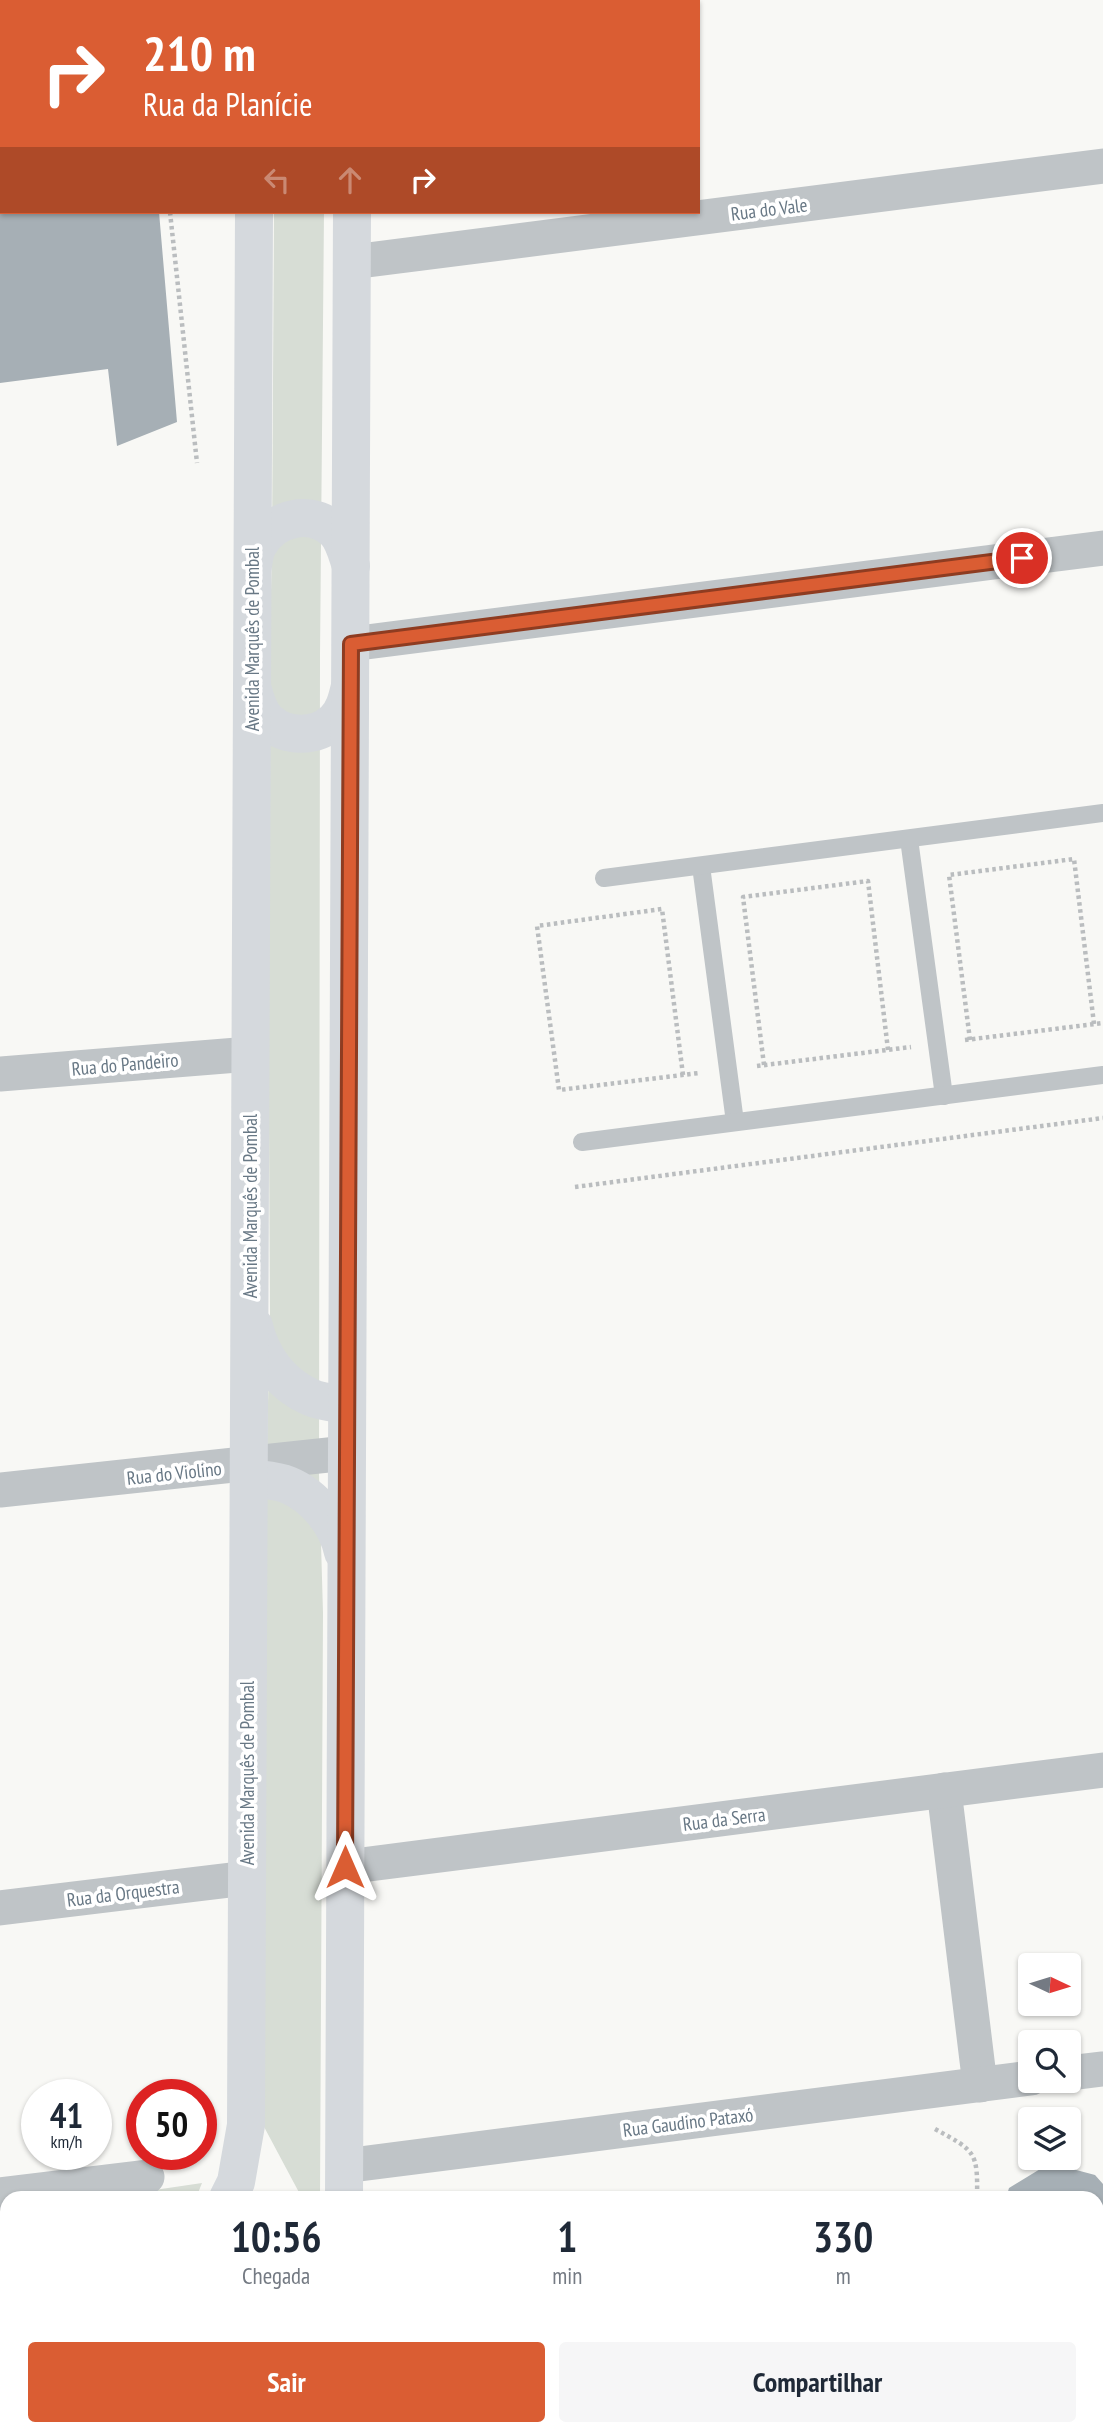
<!DOCTYPE html>
<html lang="pt">
<meta charset="utf-8">
<style>
body{margin:0;font-family:"PT Sans Narrow",sans-serif;background:#f6f6f7;color:#1f2937;height:100vh;display:flex;flex-direction:column;font-size:26px;white-space:nowrap}
*{box-sizing:border-box;margin:0}
p{font-size:23px;color:#747a83}
.icon{flex:none;width:38px;height:38px;fill:none;stroke:currentColor;stroke-width:2;stroke-linecap:round;stroke-linejoin:round}
.map{position:relative;flex:1;overflow:hidden}
.panel{position:absolute;left:0px;top:2191px;width:1104px;height:245px;display:flex;flex-direction:column;background:#fff;border-radius:21px 21px 0 0;box-shadow:0 2px 5px #0004}
.panel>*{flex:none}
.hud{position:absolute;left:0px;top:0px;width:700px;height:214px;box-shadow:0 2px 5px #0004;background:#da5d33;color:#fff;overflow:hidden}
.needle{width:46px;rotate:94deg}
.fabs{position:absolute;left:1018px;top:1953px;display:grid;gap:14px}
.fabs a{display:grid;place-items:center;width:63px;height:63px;border-radius:7px;background:#fff;box-shadow:0 2px 5px #0004;font-size:35px}
.speed{position:absolute;left:21px;top:2079px;display:flex;gap:14px;font-size:35px;font-weight:700;text-align:center}
.speed>*{display:grid;place-content:center;width:91px;height:91px;border-radius:50%;background:#fff;box-shadow:0 2px 5px #0004;line-height:1}
.speed small{font-size:18px;font-weight:400}
.speed .limit{border:10px solid #d22;background:#fff;color:#111}
.pin{position:absolute;display:grid;place-items:center;width:60px;height:60px;color:#fff;margin:-30px;border:4px solid #fff;border-radius:50%;box-shadow:0 2px 7px #0007}
.me{position:absolute;width:77px;margin:-38px;rotate:0deg;stroke-linejoin:round;filter:drop-shadow(0 0 5px #0008)}
.turn{display:flex;align-items:center;gap:24px;height:147px;padding:0 28px;font-size:32px}
.turn .icon{width:91px;height:91px;stroke-width:2.5}
.turn b{display:block;font-size:49px;line-height:60px}
.lanes{display:flex;align-items:center;height:66px;padding:0 28px;background:#0003;justify-content:center;gap:35px;direction:ltr}
.lanes .off{opacity:.35}
.eta{display:flex;justify-content:space-evenly;align-items:center;height:119px;text-align:center}
.eta b{font-size:42px;font-weight:700;line-height:49px}
.cta{display:flex;gap:14px;margin-top:auto;padding:14px 28px}
.cta a{flex:1;height:80px;border-radius:7px;background:#da5d33;color:#fff;font-size:28px;font-weight:700;line-height:80px;text-align:center}
.cta a+a{background:#f6f6f7;color:#1f2937}
.map>svg:first-child{display:block}
</style>
<div class="map">
<svg width="1103" height="2436" viewBox="0 0 1103 2436">
<rect width="100%" height="100%" fill="#f8f8f5"/>
<g fill="#d7ddd5">
<polygon points="274,212 324,212 320,656 319,1474 323,1613 320,2198 302,2198 262,2123 265,1537 270,1314 267,753 272,550"/>
<polygon points="202,2183 196,2198 100,2198"/>
<polygon points="30,2429 151,2429 143,2436 22,2436"/>
<polygon points="161,2429 356,2429 356,2436 153,2436"/>
</g>
<g fill="#a6afb5">
<polygon points="0,212 159,212 177,422 117,446 108,369 0,383"/>
<polygon points="1050,2163 1095,2175 1103,2184 1103,2266 1097,2269 1097,2198 1006,2198 1009,2188"/>
</g>
<g fill="none" stroke-linecap="round" stroke-linejoin="round">
<g stroke="#babdbf" stroke-width="4.5" stroke-dasharray="3.5 3.5" stroke-linecap="butt">
<polyline points="136,0 137,2"/>
<polyline points="170,212 197,463"/>
<polyline points="965,1040 1103,1023"/>
<polyline points="970,1040 949,875 1074,859 1094,1024"/>
<polyline points="764,1065 743,897 868,881 888,1050"/>
<polyline points="757,1066 911,1047"/>
<polyline points="683,1075 662,909 537,926 559,1090 699,1073"/>
<polyline points="575,1187 1103,1118"/>
<path d="M935 2129C975 2151 978 2151 977 2198"/>
</g>
<g stroke="#bfc4c7" stroke-width="18">
<polyline points="909,839 944,1096"/>
<polyline points="701,866 735,1122"/>
<polyline points="604,878 1103,813"/>
<polyline points="582,1142 1103,1075"/>
</g>
<g stroke="#bfc4c7" stroke-width="35">
<polyline points="352,262 1103,166"/>
<polyline points="351,644 1103,548"/>
<polyline points="0,1074 250,1054"/>
<polyline points="0,1490 347,1453"/>
<polyline points="944,1790 980,2085"/>
<polyline points="346,1867 1103,1770"/>
<polyline points="0,1908 247,1878"/>
<polyline points="1069,2073 1103,2069"/>
<polyline points="344,2166 1031,2078"/>
<polyline points="0,2195 147,2177"/>
<polyline points="1097,2361 1103,2361"/>
<polyline points="356,2429 356,2436"/>
<polyline points="1029,2429 1030,2436"/>
<polyline points="442,2436 505,2429"/>
</g>
<g stroke="#d5d9dd" stroke-width="38">
<polyline points="255,2 255,0"/>
<polyline points="354,2 354,0"/>
<path d="M253 566C254 558 255 550 259 544 274 518 311 508 335 531 344 540 347 555 351 566"/>
<path d="M252 686C255 698 258 712 268 721 286 738 316 738 334 721 344 712 347 699 350 686"/>
<path d="M254 1326C261 1357 281 1384 310 1397 321 1402 335 1403 347 1405"/>
<path d="M249 1478C261 1480 276 1480 288 1485 315 1496 337 1524 343 1552"/>
<polyline points="228,2198 236,2182 246,2125 254,212"/>
<polyline points="344,2198 352,212"/>
<polyline points="10,2436 18,2429"/>
<polyline points="153,2436 161,2429"/>
</g>
</g>
<g fill="none" stroke-linecap="round" stroke-linejoin="round">
<defs>
<polyline id="route" points="345,1867 351,644 1022,558"/>
</defs>
<use href="#route" stroke="#8e3c21" stroke-width="18"/>
<use href="#route" stroke="#da5d33" stroke-width="12"/>
</g>
<g text-anchor="middle" dominant-baseline="central" stroke-width="7" stroke-linejoin="round" paint-order="stroke">
<g font-size="19" fill="#687885" stroke="#fff">
<text transform="translate(769 209) rotate(-7)">Rua do Vale</text>
<text transform="translate(252 639) rotate(-90)">Avenida Marquês de Pombal</text>
<text transform="translate(125 1064) rotate(-5)">Rua do Pandeiro</text>
<text transform="translate(250 1206) rotate(-90)">Avenida Marquês de Pombal</text>
<text transform="translate(174 1473) rotate(-6)">Rua do Violino</text>
<text transform="translate(247 1773) rotate(-90)">Avenida Marquês de Pombal</text>
<text transform="translate(724 1819) rotate(-7)">Rua da Serra</text>
<text transform="translate(123 1893) rotate(-7)">Rua da Orquestra</text>
<text transform="translate(688 2122) rotate(-7)">Rua Gaudino Pataxó</text>
</g>
</g>
</svg>
<div class="fabs">
<a><svg class="needle" viewBox="-14 -14 28 28"><path d="M0-13l5 13h-10z" fill="#e53935"/><path d="M0 13l5-13h-10z" fill="#747a83"/></svg></a>
<a><svg class="icon" aria-label="search" viewBox="0 0 24 24"><circle cx="10" cy="10" r="6"/><path d="M15 15l6 6"/></svg></a>
<a><svg class="icon" aria-label="layers" viewBox="0 0 24 24"><path d="M12 4l9 5-9 5-9-5zM3 14l9 5 9-5"/></svg></a>
</div>
<div class="speed"><div>41<small>km/h</small></div><div class="limit">50</div></div>
<div class="pin" style="left:1022px;top:558px;background:#d93025"><svg class="icon" aria-label="arrive" viewBox="0 0 24 24"><path d="M6 21V4h12l-3 4 3 4H6"/></svg></div>
<svg class="me" style="left:345px;top:1867px" viewBox="-20 -20 40 40"><path d="M0-17L14 15 0 8-14 15z" fill="#da5d33" stroke="#fff" stroke-width="4"/></svg>
<div class="hud">
<div class="turn"><svg class="icon" aria-label="right" viewBox="0 0 24 24"><path d="M7 20v-9h11M14 6l5 5-5 5"/></svg><div><b>210 m</b>Rua da Planície</div></div>
<div class="lanes"><svg class="icon off" aria-label="left" viewBox="0 0 24 24"><path d="M17 20v-9H6M10 6l-5 5 5 5"/></svg><svg class="icon off" aria-label="ahead" viewBox="0 0 24 24"><path d="M12 20V5M6 11l6-6 6 6"/></svg><svg class="icon" aria-label="right" viewBox="0 0 24 24"><path d="M7 20v-9h11M14 6l5 5-5 5"/></svg></div>
</div>
<section class="panel">
<div class="eta">
<div><b>10:56</b><p>Chegada</p></div>
<div><b>1</b><p>min</p></div>
<div><b>330</b><p>m</p></div>
</div>
<div class="cta"><a>Sair</a><a>Compartilhar</a></div>
</section>
</div>
